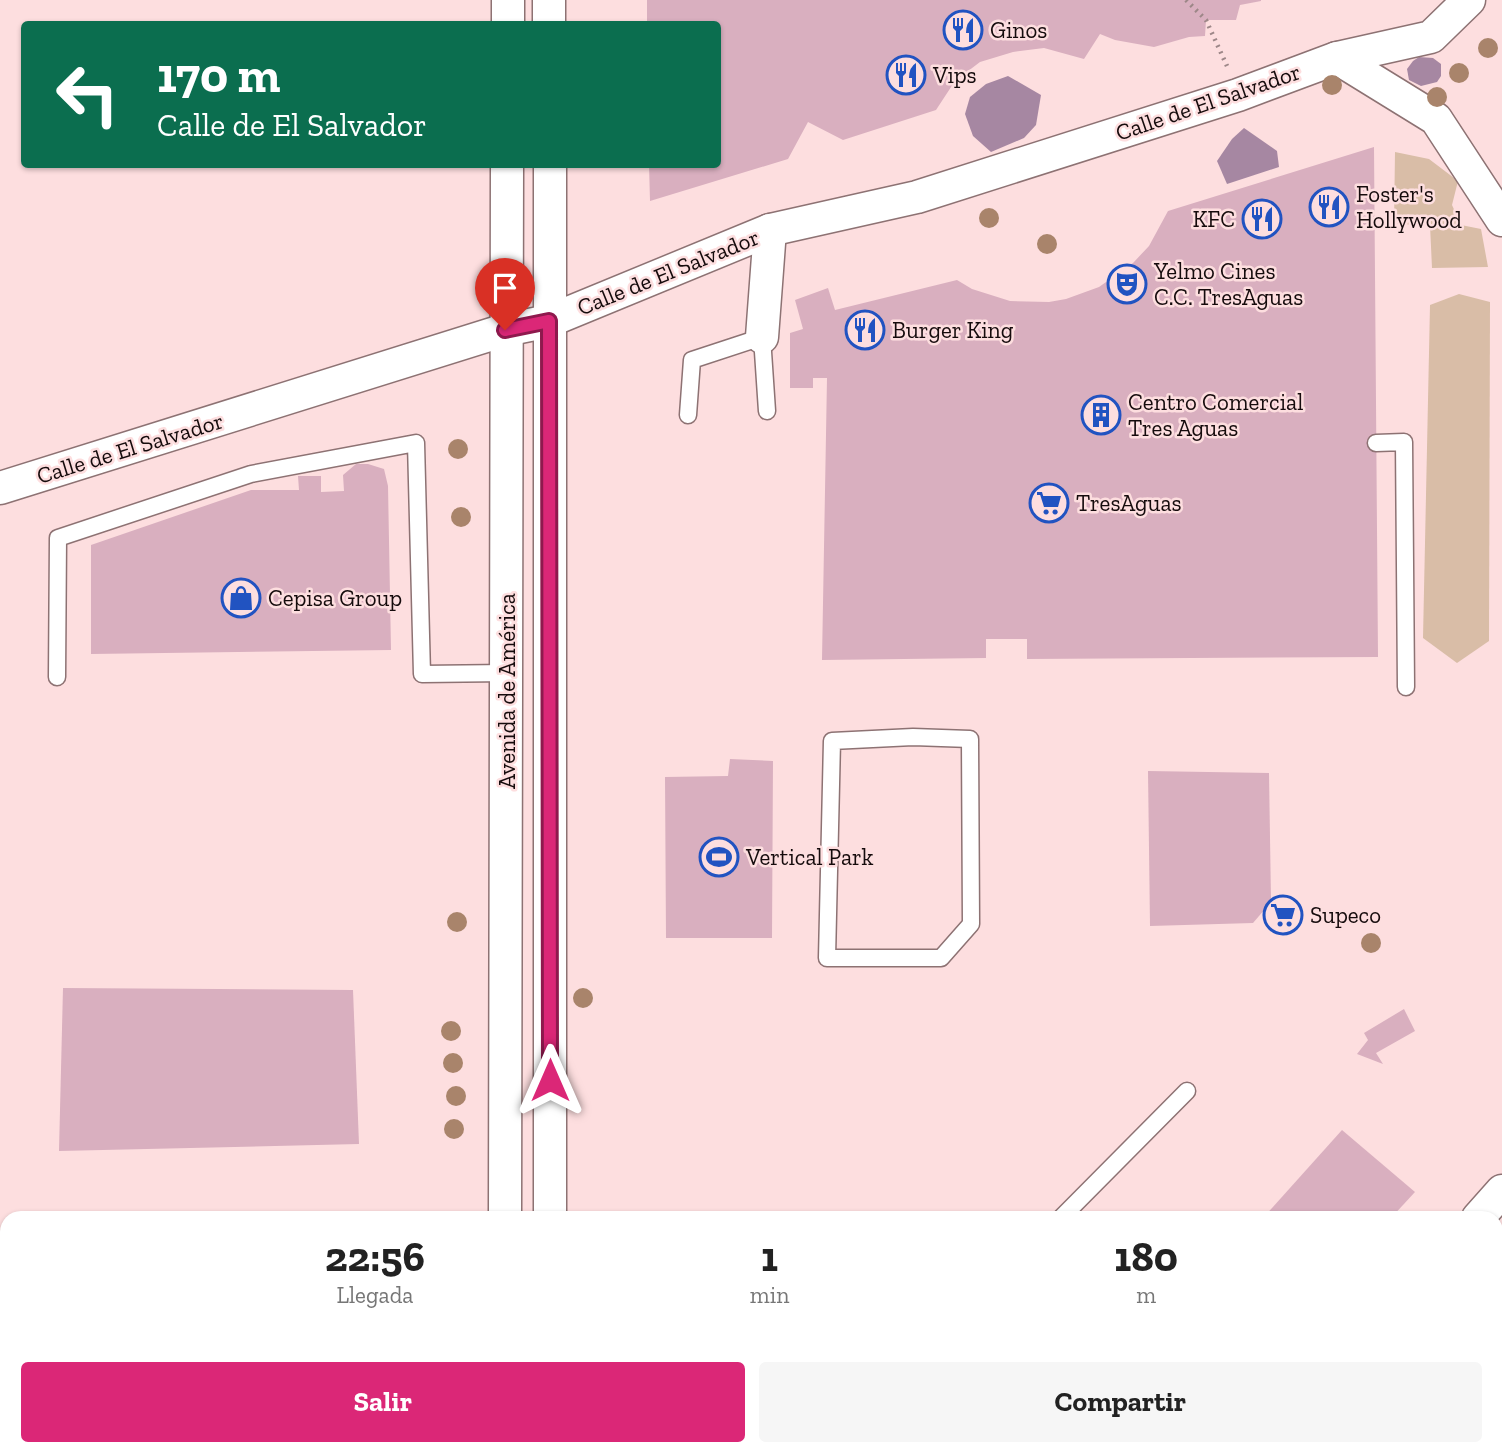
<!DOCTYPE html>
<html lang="es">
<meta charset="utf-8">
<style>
body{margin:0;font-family:"Zilla Slab",serif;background:#f6f6f6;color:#222;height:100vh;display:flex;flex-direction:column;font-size:26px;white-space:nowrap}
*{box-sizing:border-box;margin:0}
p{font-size:23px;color:#767676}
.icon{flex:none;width:38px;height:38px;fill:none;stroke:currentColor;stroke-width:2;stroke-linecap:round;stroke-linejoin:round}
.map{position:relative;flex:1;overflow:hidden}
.sheet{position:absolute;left:0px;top:1211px;width:1503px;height:245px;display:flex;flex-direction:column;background:#fff;border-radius:21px 21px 0 0;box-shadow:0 2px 5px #0004}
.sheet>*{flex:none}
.guide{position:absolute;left:21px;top:21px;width:700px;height:147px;border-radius:7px;box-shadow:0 2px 5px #0004;background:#0b6e4f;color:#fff;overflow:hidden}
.pin{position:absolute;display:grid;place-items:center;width:60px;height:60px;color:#fff;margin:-72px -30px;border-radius:50% 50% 50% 0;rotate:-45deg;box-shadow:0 0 7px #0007}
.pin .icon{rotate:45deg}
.me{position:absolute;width:77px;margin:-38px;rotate:0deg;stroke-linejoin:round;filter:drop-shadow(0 0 5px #0008)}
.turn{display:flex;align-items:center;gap:24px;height:147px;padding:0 21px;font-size:32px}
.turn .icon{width:91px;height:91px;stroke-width:2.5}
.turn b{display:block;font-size:49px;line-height:60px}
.eta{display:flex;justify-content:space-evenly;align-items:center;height:119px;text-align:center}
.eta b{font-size:42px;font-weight:700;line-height:49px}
.primary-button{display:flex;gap:14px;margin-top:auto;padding:14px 21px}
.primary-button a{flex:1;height:80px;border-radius:7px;background:#db2777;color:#fff;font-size:28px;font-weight:700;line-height:80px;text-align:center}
.primary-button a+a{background:#f6f6f6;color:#222}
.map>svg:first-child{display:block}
</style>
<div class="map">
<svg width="1502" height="1456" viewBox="0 0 1502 1456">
<rect width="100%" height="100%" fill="#fddedf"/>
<g fill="#d9bda7">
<polygon points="1395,152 1429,159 1458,181 1452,205 1461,225 1481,229 1488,267 1432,268 1430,225 1394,224"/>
<polygon points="1459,294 1490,302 1489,641 1457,663 1423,638 1430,305"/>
</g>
<g fill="#a687a2">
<polygon points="1419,57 1433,58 1441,64 1441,76 1437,82 1421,86 1409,80 1407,69 1413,61"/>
<polygon points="1008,76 1041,95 1036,125 1024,138 991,152 973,136 965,114 970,97 986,84"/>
<polygon points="1244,128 1277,151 1279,167 1227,184 1217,161 1232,139"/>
</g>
<g fill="#d9afbf">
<polygon points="647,0 1261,0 1261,1 1240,5 1236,20 1206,20 1205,36 1189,37 1154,47 1115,40 1100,34 1084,59 1044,48 1013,52 980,62 955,81 936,110 843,140 808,122 788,159 650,201 649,164 718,164 718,24 647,24"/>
<polygon points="1374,147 1378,657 1027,659 1027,639 986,639 986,658 822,660 827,378 813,378 813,388 790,388 790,333 803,329 795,300 828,288 835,310 957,280 972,289 1010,301 1049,302 1066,299 1099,287 1133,263 1149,246 1168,211"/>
<polygon points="356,464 368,464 384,469 388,486 391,650 91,654 91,545 251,490 299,490 298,476 321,476 321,492 344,491 343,475"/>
<polygon points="730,759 773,761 772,938 666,938 665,777 728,776"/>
<polygon points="1148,771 1269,773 1271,902 1253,923 1150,926"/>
<polygon points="63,988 353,990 359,1144 59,1151"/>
<polygon points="1404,1009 1415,1031 1376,1053 1383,1064 1357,1054 1368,1040 1364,1033"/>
<polygon points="1342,1130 1415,1192 1391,1218 1263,1218"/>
<polygon points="1350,1449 1451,1449 1462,1456 1343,1456"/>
</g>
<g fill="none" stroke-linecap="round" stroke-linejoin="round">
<defs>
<g id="lane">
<polyline points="688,415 692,360 762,337 767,411"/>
<polyline points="1376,443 1404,442 1406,687"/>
<polyline points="57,677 58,538 251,474 416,443 422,674 507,673"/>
<polygon points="913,737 970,739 971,924 941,958 827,958 832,741"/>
<polyline points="1061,1218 1187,1091"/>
</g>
<g id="street">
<polyline points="549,0 549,24"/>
<polyline points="508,24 508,0"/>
<polyline points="1337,58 1436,119 1502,220"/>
<polyline points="550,164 550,1218"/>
<polyline points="762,337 770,230"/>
<polyline points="0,488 505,330 549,321 770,230 917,197 1238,95 1337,58 1431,37 1469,0"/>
<polyline points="505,1218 507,164"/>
<polyline points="1478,1218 1502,1191"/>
<polyline points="1496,1246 1502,1250"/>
<polyline points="550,1449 550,1456"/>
<polyline points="505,1456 505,1449"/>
<polyline points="1267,1456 1273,1449"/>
</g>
</defs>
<use href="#lane" stroke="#8d7273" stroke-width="19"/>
<use href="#street" stroke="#8d7273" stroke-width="35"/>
<polyline stroke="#9d8788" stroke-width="4.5" stroke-dasharray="2 5" stroke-linecap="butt" points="1186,0 1206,20 1227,66"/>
<use href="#lane" stroke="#fff" stroke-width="16"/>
<use href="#street" stroke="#fff" stroke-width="32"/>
</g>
<g fill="#a9846b">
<circle cx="1488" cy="48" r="10"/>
<circle cx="1459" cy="73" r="10"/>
<circle cx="1332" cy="85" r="10"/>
<circle cx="1437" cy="97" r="10"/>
<circle cx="989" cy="218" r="10"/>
<circle cx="1047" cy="244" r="10"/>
<circle cx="458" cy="449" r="10"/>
<circle cx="461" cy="517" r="10"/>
<circle cx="457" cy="922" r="10"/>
<circle cx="1371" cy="943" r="10"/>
<circle cx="583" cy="998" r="10"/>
<circle cx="451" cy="1031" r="10"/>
<circle cx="453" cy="1063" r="10"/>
<circle cx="456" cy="1096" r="10"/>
<circle cx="454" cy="1129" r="10"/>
</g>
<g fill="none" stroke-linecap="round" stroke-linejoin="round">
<defs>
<polyline id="route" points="505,330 549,321 550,1080"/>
</defs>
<use href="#route" stroke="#8e194d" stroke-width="18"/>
<use href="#route" stroke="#db2777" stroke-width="12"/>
</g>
<defs>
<symbol id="restaurant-ring" viewBox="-11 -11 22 22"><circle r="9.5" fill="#fddedf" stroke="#2153c1" stroke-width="1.5"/><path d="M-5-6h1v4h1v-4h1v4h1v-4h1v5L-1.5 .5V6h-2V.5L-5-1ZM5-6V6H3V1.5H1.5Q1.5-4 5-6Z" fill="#2153c1"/></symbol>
<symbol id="theatre-ring" viewBox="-11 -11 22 22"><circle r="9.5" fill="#fddedf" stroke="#2153c1" stroke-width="1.5"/><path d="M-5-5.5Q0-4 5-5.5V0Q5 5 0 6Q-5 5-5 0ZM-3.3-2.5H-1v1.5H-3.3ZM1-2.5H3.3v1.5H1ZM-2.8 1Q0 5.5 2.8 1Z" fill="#2153c1"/></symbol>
<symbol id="building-ring" viewBox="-11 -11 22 22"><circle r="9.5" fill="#fddedf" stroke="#2153c1" stroke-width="1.5"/><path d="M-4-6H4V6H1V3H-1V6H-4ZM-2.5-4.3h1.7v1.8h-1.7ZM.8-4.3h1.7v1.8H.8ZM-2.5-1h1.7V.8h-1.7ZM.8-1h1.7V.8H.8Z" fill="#2153c1"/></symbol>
<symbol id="supermarket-ring" viewBox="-11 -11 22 22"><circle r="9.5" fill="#fddedf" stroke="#2153c1" stroke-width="1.5"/><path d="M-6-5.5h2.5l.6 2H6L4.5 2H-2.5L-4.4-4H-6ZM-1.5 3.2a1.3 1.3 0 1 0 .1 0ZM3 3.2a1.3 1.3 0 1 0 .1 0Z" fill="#2153c1"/></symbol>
<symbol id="shop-ring" viewBox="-11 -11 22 22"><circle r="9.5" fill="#fddedf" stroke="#2153c1" stroke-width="1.5"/><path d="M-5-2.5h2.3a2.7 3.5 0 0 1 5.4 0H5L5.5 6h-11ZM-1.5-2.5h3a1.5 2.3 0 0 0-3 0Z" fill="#2153c1"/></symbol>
<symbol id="stadium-ring" viewBox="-11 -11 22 22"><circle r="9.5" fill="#fddedf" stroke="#2153c1" stroke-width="1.5"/><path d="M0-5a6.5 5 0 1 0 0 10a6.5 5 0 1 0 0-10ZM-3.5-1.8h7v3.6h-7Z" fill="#2153c1"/></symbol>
</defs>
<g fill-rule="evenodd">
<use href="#restaurant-ring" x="941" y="8" width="44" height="44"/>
<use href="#restaurant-ring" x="884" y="53" width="44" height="44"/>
<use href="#restaurant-ring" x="1307" y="185" width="44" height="44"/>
<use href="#restaurant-ring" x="1240" y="197" width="44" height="44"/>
<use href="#theatre-ring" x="1105" y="262" width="44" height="44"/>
<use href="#restaurant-ring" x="843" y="308" width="44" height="44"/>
<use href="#building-ring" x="1079" y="393" width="44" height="44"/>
<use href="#supermarket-ring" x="1027" y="481" width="44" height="44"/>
<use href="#shop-ring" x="219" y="576" width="44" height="44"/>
<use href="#stadium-ring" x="697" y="835" width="44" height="44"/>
<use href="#supermarket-ring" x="1261" y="893" width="44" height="44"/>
</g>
<g text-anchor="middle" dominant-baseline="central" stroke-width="5" stroke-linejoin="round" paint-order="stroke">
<g font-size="23" fill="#150b0c" stroke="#fddedf" text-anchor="start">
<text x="990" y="30">Ginos</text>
<text x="933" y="75">Vips</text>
<text x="1356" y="194">Foster's<tspan x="1356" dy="26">Hollywood</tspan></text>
<text x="1235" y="219" text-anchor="end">KFC</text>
<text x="1154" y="271">Yelmo Cines<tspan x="1154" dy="26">C.C. TresAguas</tspan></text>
<text x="892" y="330">Burger King</text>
<text x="1128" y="402">Centro Comercial<tspan x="1128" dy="26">Tres Aguas</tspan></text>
<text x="1076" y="503">TresAguas</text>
<text x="268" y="598">Cepisa Group</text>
<text x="746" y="857">Vertical Park</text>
<text x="1310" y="915">Supeco</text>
</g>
<g font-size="23" fill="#150b0c" stroke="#fddedf">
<text transform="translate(1208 102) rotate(-19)">Calle de El Salvador</text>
<text transform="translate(668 272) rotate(-22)">Calle de El Salvador</text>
<text transform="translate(130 448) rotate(-17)">Calle de El Salvador</text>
<text transform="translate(507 691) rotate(-90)">Avenida de América</text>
</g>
</g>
</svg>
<div class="pin" style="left:505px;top:330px;background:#d93025"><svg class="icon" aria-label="arrive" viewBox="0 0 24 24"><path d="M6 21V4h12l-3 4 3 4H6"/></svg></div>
<svg class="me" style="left:550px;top:1080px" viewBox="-20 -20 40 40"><path d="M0-17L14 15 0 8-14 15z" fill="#db2777" stroke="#fff" stroke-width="4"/></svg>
<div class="guide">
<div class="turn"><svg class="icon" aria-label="left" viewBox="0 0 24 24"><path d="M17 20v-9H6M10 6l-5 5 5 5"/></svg><div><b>170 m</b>Calle de El Salvador</div></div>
</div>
<section class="sheet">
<div class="eta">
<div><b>22:56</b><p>Llegada</p></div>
<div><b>1</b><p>min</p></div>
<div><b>180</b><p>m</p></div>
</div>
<div class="primary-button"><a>Salir</a><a>Compartir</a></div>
</section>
</div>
